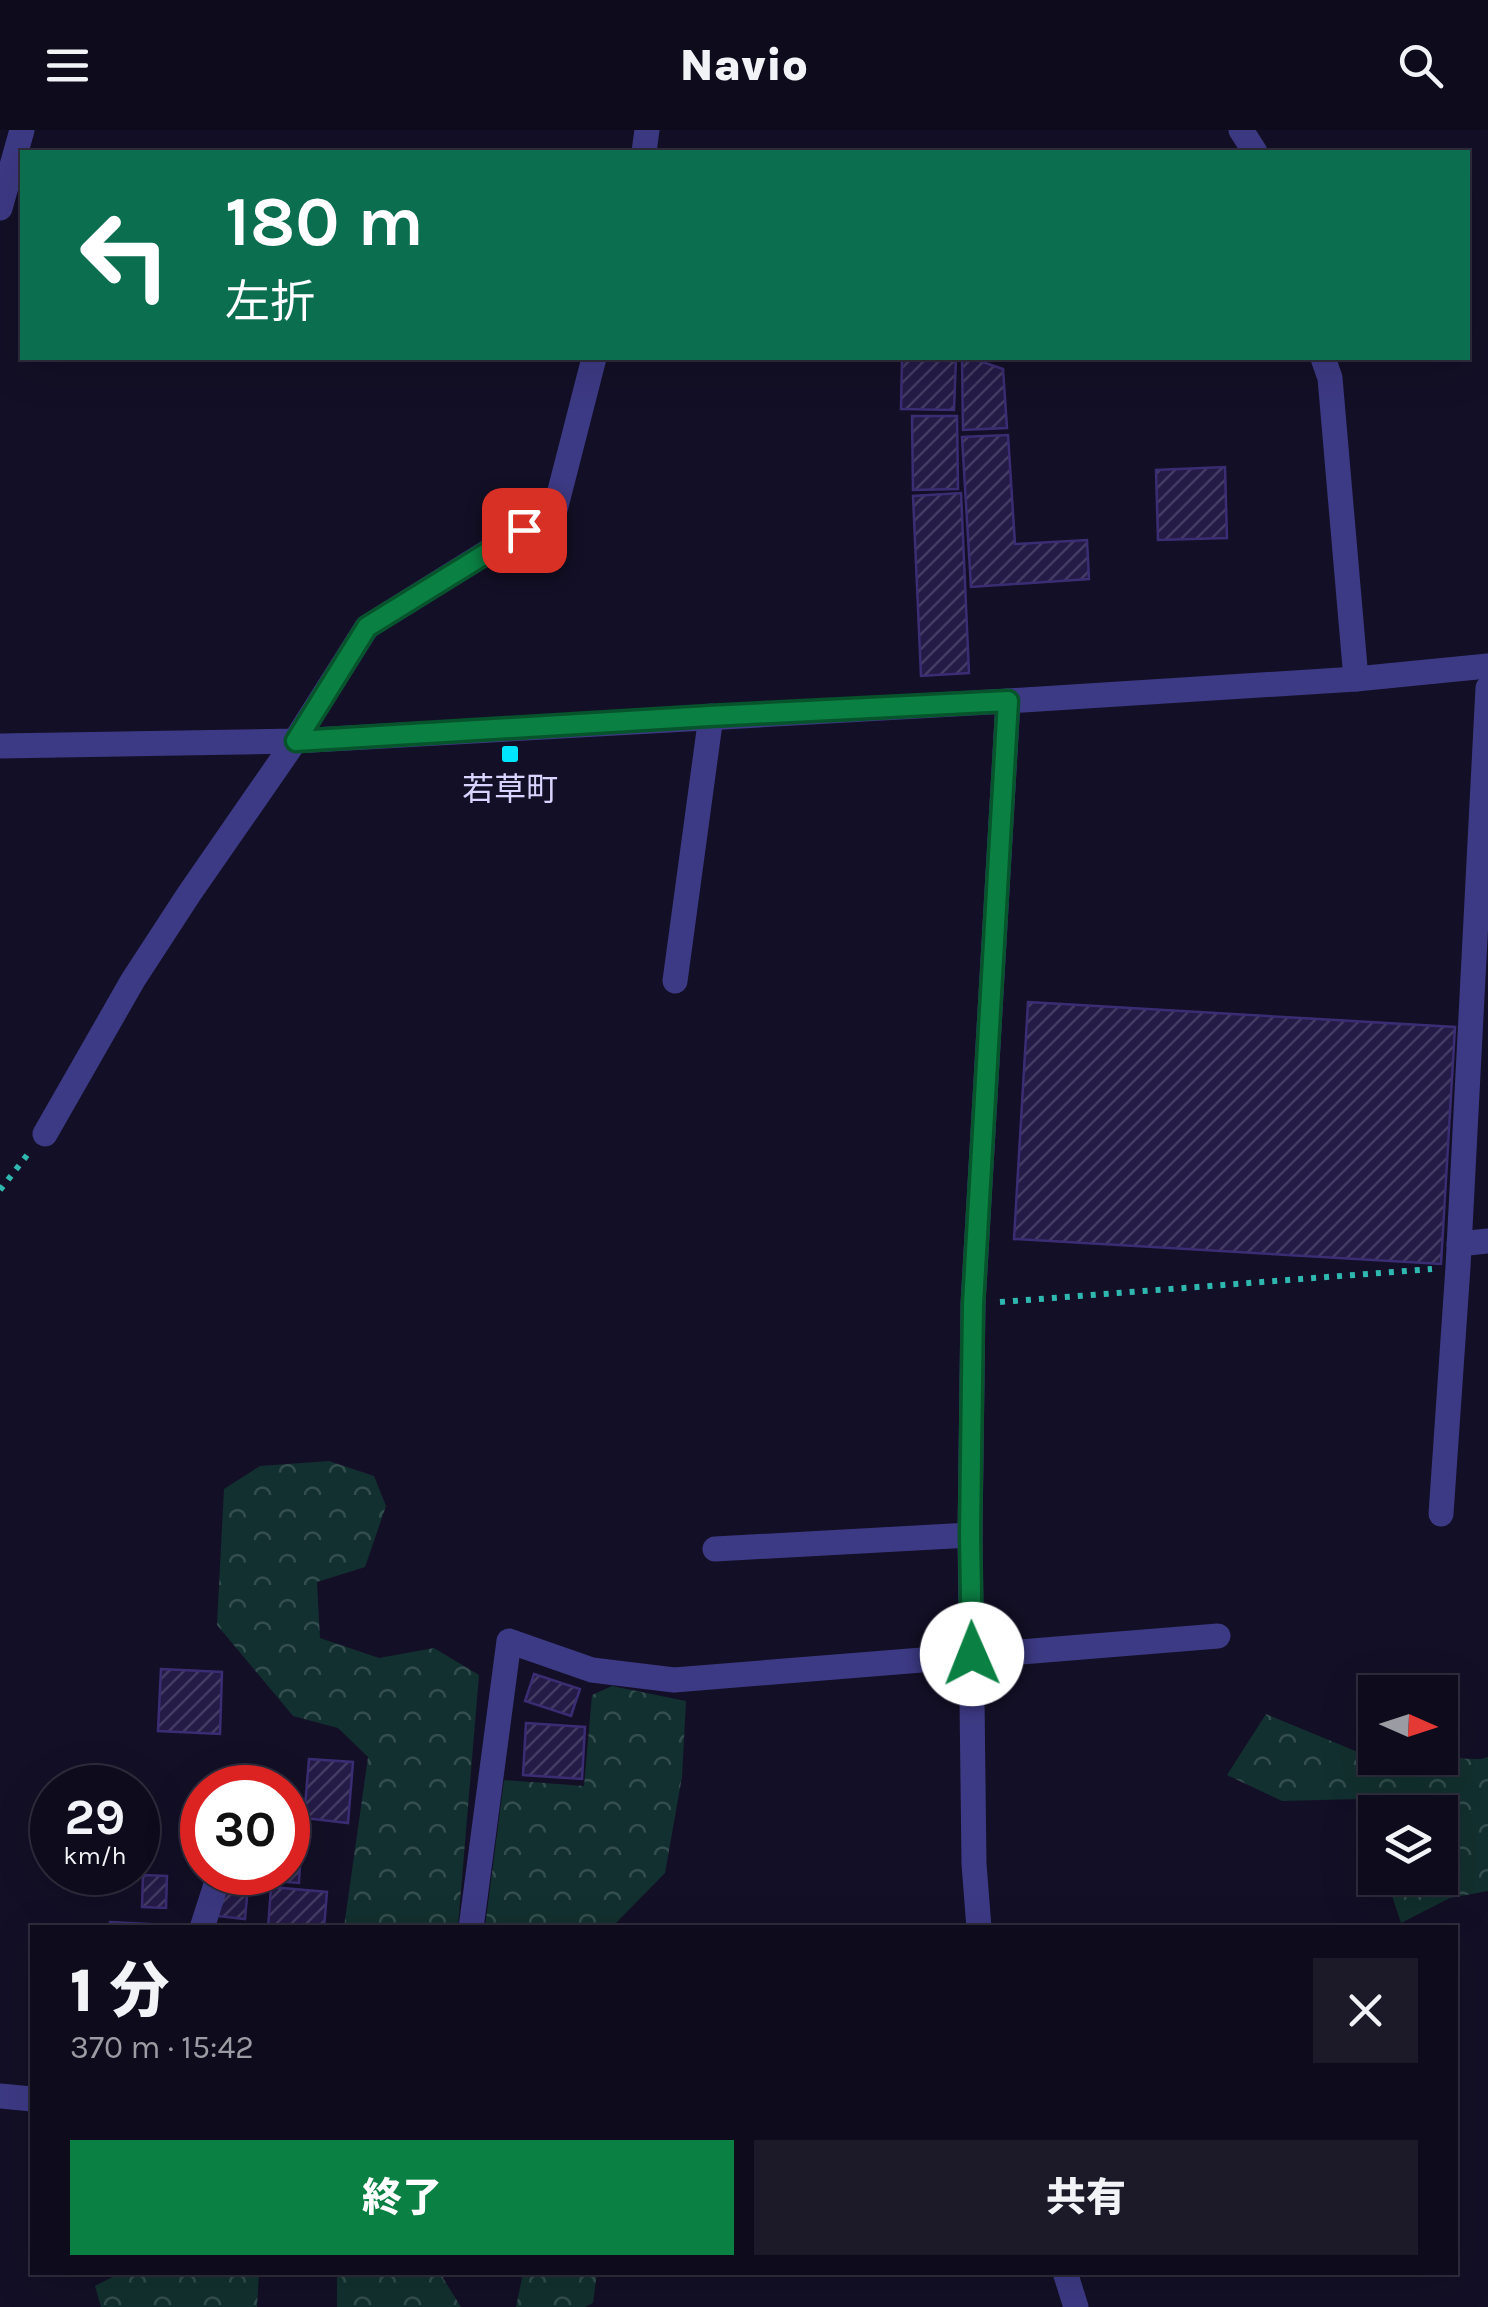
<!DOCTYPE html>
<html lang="ja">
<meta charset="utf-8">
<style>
body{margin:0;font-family:Karla,"Noto Sans JP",sans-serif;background:#1c1929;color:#f1f3f6;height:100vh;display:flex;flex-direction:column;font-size:38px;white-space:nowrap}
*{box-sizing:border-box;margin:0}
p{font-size:32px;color:#9b9ba3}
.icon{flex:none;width:55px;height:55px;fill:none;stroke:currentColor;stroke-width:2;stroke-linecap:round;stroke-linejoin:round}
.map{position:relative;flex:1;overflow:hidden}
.details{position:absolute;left:30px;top:1795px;width:1428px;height:350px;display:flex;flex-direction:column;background:#0e0b1c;border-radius:0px;box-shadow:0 10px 40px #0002,0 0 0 2px #2e2b3b}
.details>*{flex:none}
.top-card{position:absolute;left:20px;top:20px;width:1450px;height:210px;border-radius:0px;box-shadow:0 10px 40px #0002,0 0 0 2px #2e2b3b;background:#0b6e4f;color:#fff;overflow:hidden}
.needle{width:65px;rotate:93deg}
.fabs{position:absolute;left:1358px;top:1545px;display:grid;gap:20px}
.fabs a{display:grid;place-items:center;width:100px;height:100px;border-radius:0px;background:#0e0b1c;box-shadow:0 10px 40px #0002,0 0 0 2px #2e2b3b;font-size:50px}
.speed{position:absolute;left:30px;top:1635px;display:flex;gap:20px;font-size:50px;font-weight:700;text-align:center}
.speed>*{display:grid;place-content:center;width:130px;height:130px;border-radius:50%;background:#0e0b1c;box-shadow:0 10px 40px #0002,0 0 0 2px #2e2b3b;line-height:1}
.speed small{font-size:25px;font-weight:400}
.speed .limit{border:15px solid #d22;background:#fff;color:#111}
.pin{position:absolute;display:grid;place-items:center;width:85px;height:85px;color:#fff;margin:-42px;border-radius:20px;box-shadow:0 5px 15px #0006}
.me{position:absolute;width:110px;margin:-55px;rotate:359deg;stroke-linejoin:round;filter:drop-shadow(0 0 8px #0008)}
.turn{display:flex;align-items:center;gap:35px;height:210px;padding:0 40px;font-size:45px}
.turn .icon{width:130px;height:130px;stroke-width:2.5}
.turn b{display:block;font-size:70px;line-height:85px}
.round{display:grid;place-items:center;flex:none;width:105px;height:105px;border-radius:0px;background:#1c1929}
.headline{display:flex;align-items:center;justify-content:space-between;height:170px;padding:0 40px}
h1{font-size:60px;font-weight:800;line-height:75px}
.action{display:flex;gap:20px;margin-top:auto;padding:20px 40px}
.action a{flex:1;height:115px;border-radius:0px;background:#0b8043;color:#fff;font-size:40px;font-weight:800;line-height:115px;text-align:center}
.action a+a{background:#1c1929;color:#f1f3f6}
header{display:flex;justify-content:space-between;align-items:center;height:130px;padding:0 40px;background:#0e0b1c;font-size:45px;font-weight:800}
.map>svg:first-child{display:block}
</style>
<header><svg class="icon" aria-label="menu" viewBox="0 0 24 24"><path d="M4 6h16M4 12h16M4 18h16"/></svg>Navio<svg class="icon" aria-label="search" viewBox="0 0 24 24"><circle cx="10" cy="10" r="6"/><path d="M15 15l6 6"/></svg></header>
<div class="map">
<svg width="1488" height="2177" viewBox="0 0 1488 2177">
<defs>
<pattern id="forest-crowns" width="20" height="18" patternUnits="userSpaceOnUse" patternTransform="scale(2.5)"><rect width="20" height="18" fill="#12302f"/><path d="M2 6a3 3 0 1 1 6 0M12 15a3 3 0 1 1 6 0" fill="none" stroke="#344d4e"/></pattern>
<pattern id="building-hatch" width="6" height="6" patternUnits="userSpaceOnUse" patternTransform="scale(2.5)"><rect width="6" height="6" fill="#241b47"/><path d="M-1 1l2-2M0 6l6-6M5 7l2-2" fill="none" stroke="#433b63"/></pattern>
</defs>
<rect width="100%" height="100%" fill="#130f26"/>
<g fill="url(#forest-crowns)">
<polygon points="329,1331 374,1346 386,1376 365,1437 317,1452 320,1508 379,1528 434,1518 479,1545 458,1797 344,1797 368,1627 338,1598 293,1586 217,1495 224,1359 260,1336"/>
<polygon points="612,1556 686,1571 682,1647 665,1743 612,1797 485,1797 504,1650 584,1656 592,1565"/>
<polygon points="1266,1584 1370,1627 1481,1629 1488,1627 1488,1761 1450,1768 1401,1793 1386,1748 1440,1748 1440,1682 1375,1682 1375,1716 1359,1669 1282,1671 1227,1645"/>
<polygon points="120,2143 259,2143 257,2177 101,2177 95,2156"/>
<polygon points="337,2143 446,2143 443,2148 461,2177 337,2177"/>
<polygon points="523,2143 597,2143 593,2173 585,2177 516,2177"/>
</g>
<g fill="url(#building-hatch)" stroke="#3b2d73" stroke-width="2.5">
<polygon points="902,228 956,228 954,280 901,279"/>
<polygon points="962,228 971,228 1003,239 1007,298 963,300"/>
<polygon points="912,286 957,286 958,359 913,360"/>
<polygon points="1008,305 1015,414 1087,410 1089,449 971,457 962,307"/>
<polygon points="1225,337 1227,408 1158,410 1156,340"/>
<polygon points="961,363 969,543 921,546 913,366"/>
<polygon points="1028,872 1455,897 1441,1134 1014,1109"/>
<polygon points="161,1539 222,1542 220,1604 158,1601"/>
<polygon points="534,1544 580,1559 571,1586 525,1571"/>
<polygon points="526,1593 585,1597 582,1649 523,1645"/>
<polygon points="309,1629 353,1632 348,1693 304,1688"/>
<polygon points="288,1716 301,1717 299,1753 249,1749 250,1742 288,1742"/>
<polygon points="143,1745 167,1746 166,1778 142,1777"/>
<polygon points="220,1753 248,1756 245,1789 217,1786"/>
<polygon points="271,1757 327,1762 324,1798 268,1798"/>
<polygon points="110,1792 187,1796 187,1798 109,1798"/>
</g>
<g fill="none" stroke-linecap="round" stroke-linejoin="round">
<g stroke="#2fb8b0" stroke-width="6" stroke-dasharray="5 8" stroke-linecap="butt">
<polyline points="0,1060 28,1024"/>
<polyline points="1000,1172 1432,1139"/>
</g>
<g stroke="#3d3a85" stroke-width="25">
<polyline points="1241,0 1255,22"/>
<polyline points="644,22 647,0"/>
<polyline points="0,78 22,0"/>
<polyline points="1323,228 1330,248 1356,549"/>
<polyline points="675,851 711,586"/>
<polyline points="45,1004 133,850 189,764 295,611 367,497 555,380 594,228"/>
<polyline points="1459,1114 1488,1111"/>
<polyline points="1441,1384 1458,1137 1488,558"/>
<polyline points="715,1419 970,1405"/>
<polyline points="202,1798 220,1742"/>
<polyline points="471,1798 509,1511 592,1540 674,1550 1218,1506"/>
<polyline points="979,1798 974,1734 970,1405 973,1174 1008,571"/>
<polyline points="0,1966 32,1969"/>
<polyline points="1065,2142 1076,2177"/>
</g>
<polyline stroke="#3d3a85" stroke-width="25" points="0,616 295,611 1008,571 1356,549 1488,536"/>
</g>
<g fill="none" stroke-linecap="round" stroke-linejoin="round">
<defs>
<polyline id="route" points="524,400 367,497 296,611 710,586 1008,571 973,1174 970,1405 972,1524"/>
</defs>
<use href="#route" stroke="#07532c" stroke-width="25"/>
<use href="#route" stroke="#0b8043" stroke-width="18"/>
</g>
<rect fill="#00e5ff" stroke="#130f26" stroke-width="4" x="500" y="614" width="20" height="20" rx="5"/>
<g text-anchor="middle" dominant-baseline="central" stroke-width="10" stroke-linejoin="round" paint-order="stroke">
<g font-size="32" fill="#d9d4ff" stroke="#130f26">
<text x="510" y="659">若草町</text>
</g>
</g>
</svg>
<div class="fabs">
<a><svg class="needle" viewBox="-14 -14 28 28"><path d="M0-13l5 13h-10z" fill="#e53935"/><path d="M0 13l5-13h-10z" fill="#9b9ba3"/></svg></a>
<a><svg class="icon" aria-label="layers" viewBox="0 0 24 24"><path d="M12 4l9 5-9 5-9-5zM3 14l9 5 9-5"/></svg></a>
</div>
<div class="speed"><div>29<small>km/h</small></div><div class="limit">30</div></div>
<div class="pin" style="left:524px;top:400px;background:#d93025"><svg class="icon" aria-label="arrive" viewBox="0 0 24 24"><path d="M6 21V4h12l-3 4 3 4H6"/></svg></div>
<svg class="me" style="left:972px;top:1524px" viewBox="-20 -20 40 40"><circle r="19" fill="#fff"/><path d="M0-13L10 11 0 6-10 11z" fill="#0b8043"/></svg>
<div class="top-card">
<div class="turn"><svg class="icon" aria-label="left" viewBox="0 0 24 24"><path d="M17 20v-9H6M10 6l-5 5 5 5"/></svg><div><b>180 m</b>左折</div></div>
</div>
<section class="details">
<div class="headline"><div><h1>1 分</h1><p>370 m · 15:42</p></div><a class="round"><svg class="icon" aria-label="close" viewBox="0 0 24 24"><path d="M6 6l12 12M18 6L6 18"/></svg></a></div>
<div class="action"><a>終了</a><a>共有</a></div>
</section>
</div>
